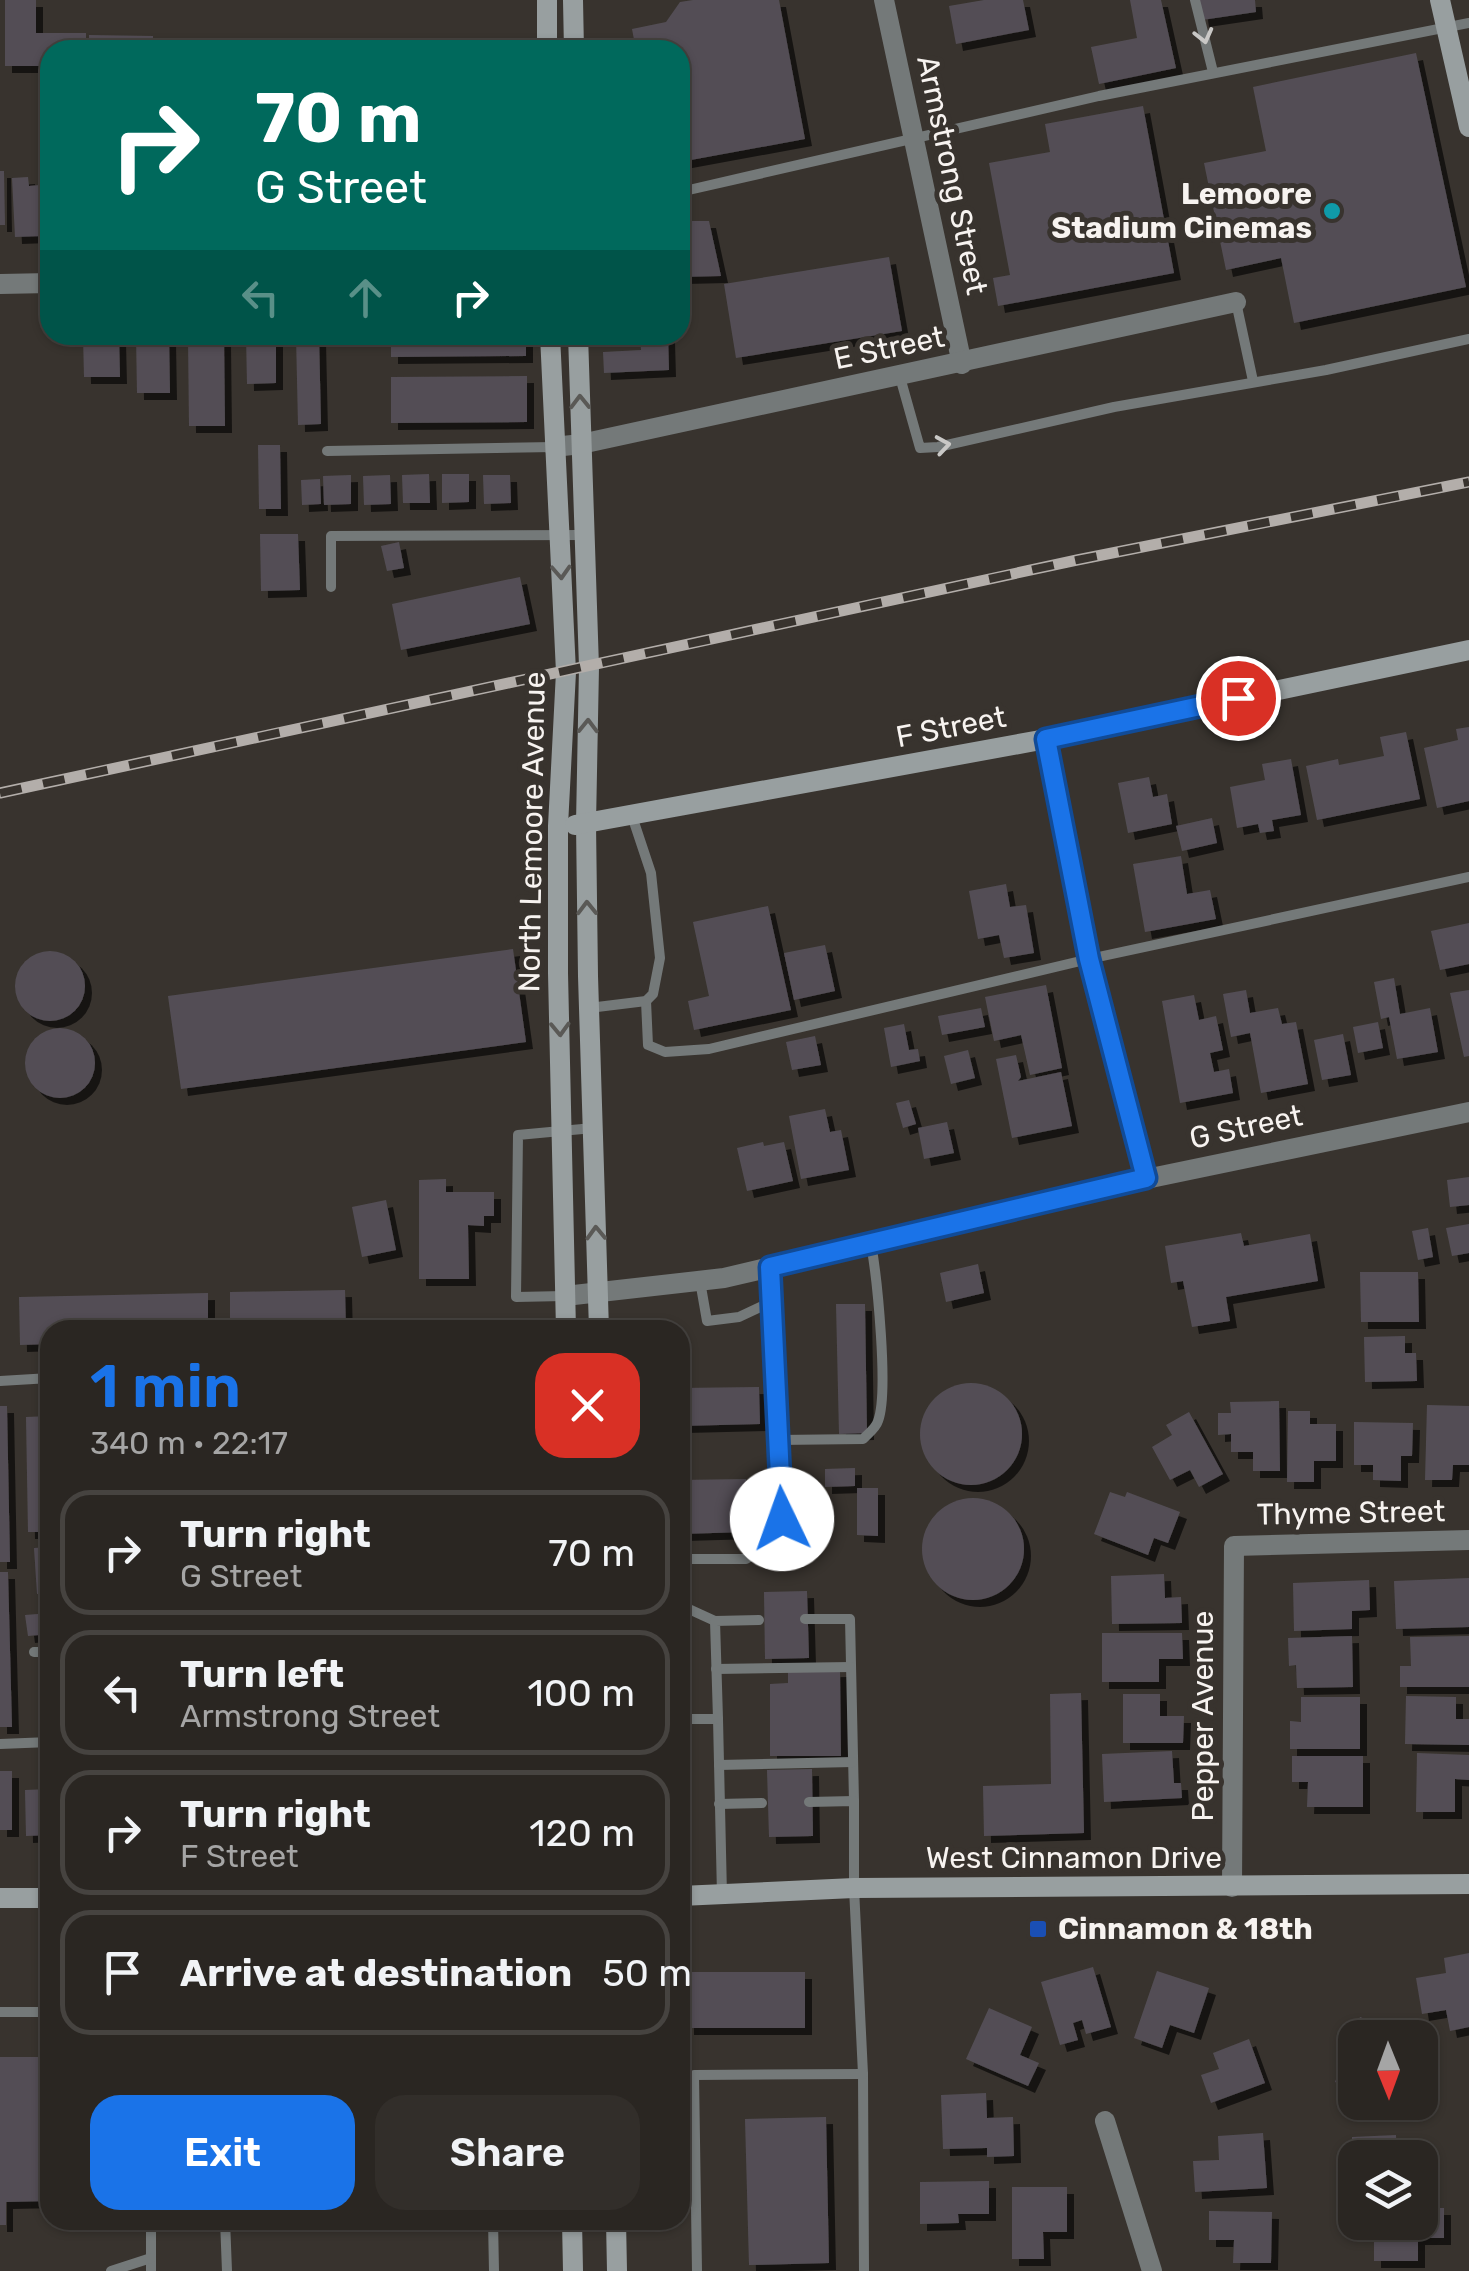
<!DOCTYPE html>
<meta charset="utf-8">
<style>
body{margin:0;font-family:Rubik,sans-serif;background:#322e2a;color:#f1f3f6;height:100vh;display:flex;flex-direction:column;font-size:38px;white-space:nowrap}
*{box-sizing:border-box;margin:0}
p{font-size:32px;color:#a5a5a5}
.icon{flex:none;width:55px;height:55px;fill:none;stroke:currentColor;stroke-width:2;stroke-linecap:round;stroke-linejoin:round}
.map{position:relative;flex:1;overflow:hidden}
.drawer{position:absolute;left:40px;top:1320px;width:650px;height:910px;display:flex;flex-direction:column;background:#2a2622;border-radius:30px;box-shadow:0 2px 8px #0004,0 0 0 2px #464340}
.drawer>*{flex:none}
.hud{position:absolute;left:40px;top:40px;width:650px;height:305px;border-radius:30px;box-shadow:0 2px 8px #0004,0 0 0 2px #464340;background:#00695c;color:#fff;overflow:hidden}
.needle{width:65px;rotate:179deg}
.buttons{position:absolute;left:1338px;top:2020px;display:grid;gap:20px}
.buttons a{display:grid;place-items:center;width:100px;height:100px;border-radius:20px;background:#2a2622;box-shadow:0 2px 8px #0004,0 0 0 2px #464340;font-size:50px}
.pin{position:absolute;display:grid;place-items:center;width:85px;height:85px;color:#fff;margin:-42px;border:5px solid #fff;border-radius:50%;box-shadow:0 2px 10px #0007}
.me{position:absolute;width:110px;margin:-55px;rotate:357deg;stroke-linejoin:round;filter:drop-shadow(0 0 8px #0008)}
.turn{display:flex;align-items:center;gap:35px;height:210px;padding:0 50px;font-size:45px}
.turn .icon{width:130px;height:130px;stroke-width:2.5}
.turn b{display:block;font-size:70px;line-height:85px}
.lanes{display:flex;align-items:center;height:95px;padding:0 50px;background:#0003;justify-content:center;gap:50px;direction:ltr}
.lanes .off{opacity:.35}
.round{display:grid;place-items:center;flex:none;width:105px;height:105px;border-radius:30px;background:#322e2a}
.overview{display:flex;align-items:center;justify-content:space-between;height:170px;padding:0 50px}
h1{font-size:60px;font-weight:600;line-height:75px;color:#1a73e8}
.cta{display:flex;gap:20px;margin-top:auto;padding:20px 50px}
.cta a{flex:1;height:115px;border-radius:30px;background:#1a73e8;color:#fff;font-size:40px;font-weight:600;line-height:115px;text-align:center}
.cta a+a{background:#322e2a;color:#f1f3f6}
ul{padding:0;list-style:none}
li{display:flex;align-items:center;gap:30px;height:125px;margin:0 20px 15px;padding:0 30px;border:5px solid #464340;border-radius:30px}
li div{flex:1}
li b{display:block;font-size:38px}
li em{font-style:normal}
.map>svg:first-child{display:block}
</style>
<div class="map">
<svg width="1469" height="2271" viewBox="0 0 1469 2271">
<defs>
<filter id="shadow"><feDropShadow dx="7" dy="7" stdDeviation="0" flood-color="#0009"/></filter>
</defs>
<rect width="100%" height="100%" fill="#38332e"/>
<g fill="#534e55" filter="url(#shadow)">
<polygon points="5,0 36,0 36,33 86,33 86,50 50,50 50,66 5,66"/>
<polygon points="693,0 779,0 805,139 680,162 680,50 636,50 632,29 666,22 680,2"/>
<polygon points="984,0 1023,0 1029,30 956,44 949,6"/>
<polygon points="1130,0 1161,0 1176,68 1099,84 1091,47 1137,38"/>
<polygon points="1199,0 1255,0 1256,12 1202,20"/>
<polygon points="89,35 153,36 153,50 89,50"/>
<polygon points="1416,53 1466,287 1294,323 1281,258 1226,270 1204,163 1266,151 1253,87"/>
<polygon points="1143,106 1174,273 998,306 993,278 1010,275 989,163 1050,152 1045,124"/>
<polygon points="0,171 4,171 5,225 0,225"/>
<polygon points="28,177 29,186 40,185 42,236 15,237 12,178"/>
<polygon points="680,221 709,221 721,276 680,277"/>
<polygon points="889,257 902,331 736,358 724,284"/>
<polygon points="83,335 119,335 120,377 84,377"/>
<polygon points="136,335 169,335 170,393 137,393"/>
<polygon points="246,335 276,335 276,383 247,384"/>
<polygon points="296,335 319,335 321,424 298,425"/>
<polygon points="391,335 526,335 526,356 391,357"/>
<polygon points="640,335 668,335 669,370 604,373 603,352 641,350"/>
<polygon points="188,337 224,337 225,426 189,426"/>
<polygon points="527,376 527,422 391,423 391,377"/>
<polygon points="258,445 280,445 281,509 259,509"/>
<polygon points="429,474 430,503 403,503 402,475"/>
<polygon points="442,474 469,474 469,502 442,503"/>
<polygon points="351,475 351,504 324,505 323,476"/>
<polygon points="390,475 391,504 364,505 363,476"/>
<polygon points="483,475 510,475 511,503 484,504"/>
<polygon points="320,479 321,504 302,505 301,480"/>
<polygon points="260,534 298,534 300,590 261,591"/>
<polygon points="399,542 404,568 387,571 381,546"/>
<polygon points="520,577 530,624 401,650 392,604"/>
<polygon points="1469,727 1469,801 1437,808 1424,748 1458,740 1456,729"/>
<polygon points="1406,732 1420,799 1317,820 1306,766 1338,759 1339,765 1384,756 1380,737"/>
<polygon points="1291,759 1301,815 1272,820 1274,831 1260,833 1258,824 1237,828 1230,787 1265,780 1262,764"/>
<polygon points="1149,777 1153,797 1167,794 1172,824 1128,833 1118,783"/>
<polygon points="1212,818 1217,843 1182,851 1176,826"/>
<polygon points="1181,856 1187,894 1210,890 1216,919 1145,932 1133,864"/>
<polygon points="1006,884 1010,907 1026,905 1034,953 1004,958 999,935 978,939 969,891"/>
<polygon points="768,906 791,1010 694,1030 688,1001 709,996 693,922"/>
<polygon points="1469,923 1469,964 1440,970 1431,931"/>
<polygon points="825,945 835,991 794,1000 784,953"/>
<polygon points="513,949 526,1042 181,1089 168,996"/>
<circle cx="50" cy="986" r="35"/>
<polygon points="1394,978 1400,1014 1430,1008 1438,1052 1397,1059 1389,1017 1381,1019 1374,982"/>
<polygon points="1046,985 1062,1068 1030,1075 1021,1035 994,1041 985,997"/>
<polygon points="1246,990 1250,1013 1278,1008 1282,1024 1296,1022 1308,1084 1261,1093 1250,1033 1231,1037 1223,994"/>
<polygon points="1469,990 1469,1056 1464,1057 1450,993"/>
<polygon points="1194,995 1199,1020 1216,1016 1223,1050 1210,1053 1214,1072 1229,1069 1233,1093 1180,1103 1162,1001"/>
<polygon points="981,1008 985,1027 942,1035 938,1016"/>
<polygon points="1378,1022 1383,1048 1358,1053 1353,1027"/>
<polygon points="904,1024 909,1050 918,1049 920,1061 891,1067 884,1028"/>
<circle cx="60" cy="1063" r="35"/>
<polygon points="1343,1034 1351,1075 1322,1080 1314,1040"/>
<polygon points="815,1036 821,1065 792,1070 786,1042"/>
<polygon points="968,1050 975,1078 951,1084 944,1056"/>
<polygon points="1016,1055 1021,1077 1018,1081 1061,1072 1072,1126 1012,1138 996,1059"/>
<polygon points="909,1100 916,1124 903,1128 896,1103"/>
<polygon points="825,1109 830,1132 841,1130 849,1170 801,1179 789,1116"/>
<polygon points="947,1122 954,1153 924,1159 918,1128"/>
<polygon points="763,1142 764,1146 784,1142 793,1181 747,1191 737,1148"/>
<polygon points="1469,1177 1469,1205 1450,1207 1447,1180"/>
<polygon points="446,1179 446,1192 494,1192 494,1216 484,1216 484,1226 468,1225 469,1279 419,1279 419,1180"/>
<polygon points="386,1200 396,1250 362,1257 352,1207"/>
<polygon points="1469,1224 1469,1253 1452,1256 1446,1228"/>
<polygon points="1428,1228 1433,1257 1418,1260 1412,1231"/>
<polygon points="1241,1233 1244,1246 1310,1234 1318,1281 1226,1297 1230,1321 1192,1327 1183,1281 1171,1283 1165,1246"/>
<polygon points="978,1264 984,1293 946,1302 940,1273"/>
<polygon points="1360,1272 1418,1272 1419,1322 1361,1322"/>
<polygon points="345,1290 346,1330 230,1330 230,1292"/>
<polygon points="208,1293 208,1330 50,1330 50,1344 20,1345 19,1297"/>
<polygon points="836,1304 865,1304 867,1433 839,1434"/>
<polygon points="1405,1336 1405,1353 1416,1353 1417,1381 1365,1382 1364,1337"/>
<circle cx="971" cy="1434" r="51"/>
<polygon points="759,1387 760,1424 680,1426 680,1388"/>
<rect x="39" y="1392" width="11" height="16"/>
<polygon points="1279,1401 1280,1471 1253,1471 1253,1452 1231,1452 1231,1434 1218,1435 1218,1413 1231,1413 1230,1402"/>
<polygon points="1427,1405 1469,1406 1469,1465 1453,1465 1452,1480 1425,1480"/>
<polygon points="0,1406 7,1406 10,1562 0,1562"/>
<polygon points="1288,1411 1310,1411 1310,1424 1336,1424 1336,1461 1314,1461 1314,1482 1287,1482"/>
<polygon points="1189,1412 1223,1474 1199,1487 1190,1470 1170,1480 1152,1447 1172,1435 1166,1425"/>
<polygon points="50,1416 50,1532 28,1532 26,1417"/>
<polygon points="1354,1422 1413,1423 1412,1456 1401,1456 1401,1481 1373,1480 1373,1465 1354,1465"/>
<polygon points="855,1468 855,1486 825,1487 825,1469"/>
<polygon points="746,1479 747,1532 680,1534 680,1480"/>
<polygon points="857,1488 878,1488 878,1536 857,1535"/>
<polygon points="1110,1492 1125,1497 1127,1492 1180,1512 1168,1543 1154,1538 1148,1555 1094,1534"/>
<circle cx="973" cy="1549" r="51"/>
<polygon points="50,1547 50,1593 37,1594 34,1548"/>
<polygon points="0,1572 8,1572 12,1727 0,1727"/>
<polygon points="1164,1574 1165,1598 1181,1597 1182,1623 1112,1624 1111,1576"/>
<polygon points="1469,1578 1469,1627 1396,1629 1394,1581"/>
<polygon points="1369,1580 1370,1610 1352,1611 1352,1629 1294,1631 1293,1583"/>
<polygon points="807,1591 809,1658 765,1659 764,1592"/>
<polygon points="50,1613 50,1634 28,1636 25,1615"/>
<polygon points="1102,1633 1182,1633 1183,1659 1159,1659 1159,1682 1102,1682"/>
<polygon points="1352,1636 1353,1687 1297,1688 1296,1665 1289,1666 1288,1638"/>
<polygon points="1469,1636 1469,1687 1400,1687 1400,1666 1411,1666 1410,1637"/>
<polygon points="840,1670 841,1756 770,1756 770,1684 788,1683 788,1671"/>
<polygon points="1081,1693 1084,1833 984,1836 983,1786 1051,1784 1050,1694"/>
<polygon points="1123,1694 1160,1694 1160,1716 1184,1716 1183,1743 1123,1743"/>
<polygon points="1406,1696 1456,1697 1456,1719 1469,1719 1469,1745 1405,1744"/>
<polygon points="1301,1697 1360,1697 1360,1749 1290,1749 1290,1721 1301,1722"/>
<polygon points="1172,1751 1174,1783 1181,1783 1182,1798 1104,1802 1102,1754"/>
<polygon points="1417,1753 1469,1755 1469,1780 1455,1779 1455,1812 1416,1812"/>
<polygon points="1292,1756 1363,1756 1363,1807 1307,1807 1308,1782 1292,1782"/>
<polygon points="812,1769 813,1836 769,1837 767,1770"/>
<rect x="0" y="1771" width="12" height="59"/>
<polygon points="50,1789 50,1835 26,1836 25,1790"/>
<polygon points="1469,1953 1469,2027 1450,2031 1446,2010 1422,2014 1416,1978 1446,1973 1444,1958"/>
<polygon points="1093,1967 1111,2027 1086,2034 1082,2020 1073,2023 1078,2040 1060,2045 1041,1982"/>
<polygon points="1157,1971 1209,1988 1194,2033 1170,2025 1162,2048 1134,2038"/>
<polygon points="686,1972 805,1972 805,2028 687,2028"/>
<polygon points="989,2008 1032,2027 1020,2055 1039,2063 1028,2086 966,2059"/>
<polygon points="1360,2017 1384,2026 1380,2038 1355,2038 1355,2090 1335,2082"/>
<polygon points="1249,2039 1265,2083 1211,2103 1201,2075 1219,2069 1213,2053"/>
<polygon points="0,2057 50,2057 50,2201 6,2202 6,2225 0,2225"/>
<polygon points="986,2093 987,2118 1013,2117 1014,2156 987,2157 987,2148 943,2149 941,2095"/>
<polygon points="826,2117 829,2263 749,2265 745,2119"/>
<polygon points="1263,2133 1267,2188 1195,2192 1193,2161 1219,2160 1218,2136"/>
<polygon points="1396,2135 1397,2158 1352,2158 1352,2137"/>
<polygon points="989,2181 989,2214 958,2214 959,2223 920,2224 920,2182"/>
<polygon points="1012,2187 1067,2187 1067,2232 1043,2232 1044,2259 1012,2259"/>
<polygon points="1420,2208 1444,2208 1444,2238 1418,2238 1418,2261 1374,2261 1374,2222 1420,2222"/>
<polygon points="1209,2211 1272,2212 1271,2263 1233,2263 1234,2240 1209,2240"/>
</g>
<g fill="none" stroke-linecap="round" stroke-linejoin="round">
<g stroke="#747979" stroke-width="10">
<polyline points="1195,0 1213,72"/>
<polyline points="680,192 1099,96 1469,23"/>
<polyline points="1236,302 1253,381"/>
<polyline points="900,377 920,448 938,447 1114,407 1326,370 1469,339"/>
<polyline points="327,451 554,447"/>
<polyline points="331,587 331,536 584,535"/>
<polyline points="646,1001 648,1045 665,1052 709,1049 1089,959 1469,877"/>
<polyline points="589,1008 646,1001 653,994 660,958 651,873 632,816"/>
<polyline points="700,1281 707,1321 739,1317 771,1302"/>
<polyline points="564,1296 516,1297 518,1135 593,1128"/>
<polyline points="0,1381 50,1378"/>
<path d="M778 1440 863 1439C868 1434 876 1428 878 1421 889 1393 877 1277 871 1244"/>
<polyline points="680,1559 746,1559 771,1544 783,1519 770,1268"/>
<polyline points="680,1605 715,1621"/>
<polyline points="805,1619 850,1619 854,1801"/>
<polyline points="34,1652 50,1652"/>
<polyline points="716,1669 851,1667"/>
<polyline points="680,1719 718,1719 722,1895"/>
<polyline points="718,1719 715,1621 759,1620"/>
<polyline points="0,1744 50,1742"/>
<polyline points="719,1765 853,1762"/>
<polyline points="809,1802 854,1801 854,1888 863,2074 864,2271"/>
<polyline points="719,1804 762,1803"/>
<polyline points="0,2012 50,2012"/>
<polyline points="225,2220 227,2271"/>
<polyline points="493,2220 494,2271"/>
<polyline points="151,2224 151,2271"/>
<polyline points="111,2271 151,2258"/>
<polyline points="697,2271 694,2075 863,2074"/>
</g>
<g stroke="#747979" stroke-width="20">
<polyline points="884,0 962,364"/>
<polyline points="0,284 50,283"/>
<polyline points="554,447 581,444 1236,302"/>
<polyline points="1046,739 1089,959 1146,1179"/>
<polyline points="565,1296 724,1278 1146,1179 1469,1112"/>
<polyline points="1232,1887 1234,1546 1469,1540"/>
<polyline points="1105,2121 1152,2271"/>
</g>
<g stroke="#989fa0" stroke-width="20">
<polyline points="547,0 547,50"/>
<polyline points="573,0 574,50"/>
<polyline points="1440,0 1469,127"/>
<polyline points="550,335 566,672 558,826 558,973 566,1330"/>
<polyline points="578,335 589,667 586,824 588,976 599,1330"/>
<polyline points="575,825 1046,739 1469,650"/>
<polyline points="680,1896 854,1888 1469,1884"/>
<polyline points="0,1898 50,1898"/>
<polyline points="572,2220 573,2271"/>
<polyline points="616,2220 617,2271"/>
</g>
<defs>
<polyline id="rail" points="0,793 1077,560 1469,482"/>
</defs>
<use href="#rail" stroke="#b3aeaa" stroke-width="11"/>
<use href="#rail" stroke="#38332e" stroke-width="8" stroke-dasharray="22" stroke-linecap="butt"/>
</g>
<defs><path id="oneway-chevron" d="M-2-3.5L2.5 0L-2 3.5" fill="none" stroke-width="1.6" stroke-linecap="round" stroke-linejoin="round" transform="scale(2.5)"/></defs>
<g stroke="#c9c8c6">
<use href="#oneway-chevron" transform="translate(1204 36) rotate(76)"/>
<use href="#oneway-chevron" transform="translate(943 445) rotate(-9)"/>
</g>
<g stroke="#5a5956">
<use href="#oneway-chevron" transform="translate(580 402) rotate(-91)"/>
<use href="#oneway-chevron" transform="translate(561 572) rotate(87)"/>
<use href="#oneway-chevron" transform="translate(588 726) rotate(-89)"/>
<use href="#oneway-chevron" transform="translate(587 908) rotate(-91)"/>
<use href="#oneway-chevron" transform="translate(560 1029) rotate(88)"/>
<use href="#oneway-chevron" transform="translate(596 1233) rotate(-92)"/>
</g>
<g fill="none" stroke-linecap="round" stroke-linejoin="round">
<defs>
<polyline id="route" points="782,1519 770,1267 1146,1178 1089,959 1046,739 1238,698"/>
</defs>
<use href="#route" stroke="#114b97" stroke-width="25"/>
<use href="#route" stroke="#1a73e8" stroke-width="18"/>
</g>
<circle fill="#0f9aa8" stroke="#38332e" stroke-width="4" cx="1332" cy="211" r="10"/>
<rect fill="#1a4fb4" stroke="#38332e" stroke-width="4" x="1028" y="1919" width="20" height="20" rx="5"/>
<g text-anchor="middle" dominant-baseline="central" stroke-width="10" stroke-linejoin="round" paint-order="stroke">
<g font-size="30" fill="#f7f3f0" stroke="#38332e">
<text transform="translate(952 175) rotate(78)">Armstrong Street</text>
<text transform="translate(889 348) rotate(-12)">E Street</text>
<text transform="translate(951 727) rotate(-11)">F Street</text>
<text transform="translate(532 832) rotate(-89)">North Lemoore Avenue</text>
<text transform="translate(1246 1127) rotate(-12)">G Street</text>
<text transform="translate(1351 1513) rotate(-1)">Thyme Street</text>
<text transform="translate(1203 1716) rotate(-90)">Pepper Avenue</text>
<text x="1074" y="1858">West Cinnamon Drive</text>
</g>
<g font-size="30" font-weight="bold" fill="#f7f3f0" stroke="#38332e" text-anchor="end">
<text x="1312" y="194">Lemoore<tspan x="1312" dy="34">Stadium Cinemas</tspan></text>
<text x="1058" y="1929" text-anchor="start">Cinnamon &amp; 18th</text>
</g>
</g>
</svg>
<div class="buttons">
<a><svg class="needle" viewBox="-14 -14 28 28"><path d="M0-13l5 13h-10z" fill="#e53935"/><path d="M0 13l5-13h-10z" fill="#a5a5a5"/></svg></a>
<a><svg class="icon" aria-label="layers" viewBox="0 0 24 24"><path d="M12 4l9 5-9 5-9-5zM3 14l9 5 9-5"/></svg></a>
</div>
<div class="pin" style="left:1238px;top:698px;background:#d93025"><svg class="icon" aria-label="arrive" viewBox="0 0 24 24"><path d="M6 21V4h12l-3 4 3 4H6"/></svg></div>
<svg class="me" style="left:782px;top:1519px" viewBox="-20 -20 40 40"><circle r="19" fill="#fff"/><path d="M0-13L10 11 0 6-10 11z" fill="#1a73e8"/></svg>
<div class="hud">
<div class="turn"><svg class="icon" aria-label="right" viewBox="0 0 24 24"><path d="M7 20v-9h11M14 6l5 5-5 5"/></svg><div><b>70 m</b>G Street</div></div>
<div class="lanes"><svg class="icon off" aria-label="left" viewBox="0 0 24 24"><path d="M17 20v-9H6M10 6l-5 5 5 5"/></svg><svg class="icon off" aria-label="ahead" viewBox="0 0 24 24"><path d="M12 20V5M6 11l6-6 6 6"/></svg><svg class="icon" aria-label="right" viewBox="0 0 24 24"><path d="M7 20v-9h11M14 6l5 5-5 5"/></svg></div>
</div>
<section class="drawer">
<div class="overview"><div><h1>1 min</h1><p>340 m · 22:17</p></div><a class="round" style="background:#d93025;color:#fff"><svg class="icon" aria-label="close" viewBox="0 0 24 24"><path d="M6 6l12 12M18 6L6 18"/></svg></a></div>
<ul>
<li><svg class="icon" aria-label="right" viewBox="0 0 24 24"><path d="M7 20v-9h11M14 6l5 5-5 5"/></svg><div><b>Turn right</b><p>G Street</p></div><em>70 m</em></li>
<li><svg class="icon" aria-label="left" viewBox="0 0 24 24"><path d="M17 20v-9H6M10 6l-5 5 5 5"/></svg><div><b>Turn left</b><p>Armstrong Street</p></div><em>100 m</em></li>
<li><svg class="icon" aria-label="right" viewBox="0 0 24 24"><path d="M7 20v-9h11M14 6l5 5-5 5"/></svg><div><b>Turn right</b><p>F Street</p></div><em>120 m</em></li>
<li><svg class="icon" aria-label="arrive" viewBox="0 0 24 24"><path d="M6 21V4h12l-3 4 3 4H6"/></svg><div><b>Arrive at destination</b></div><em>50 m</em></li>
</ul>
<div class="cta"><a>Exit</a><a>Share</a></div>
</section>
</div>
